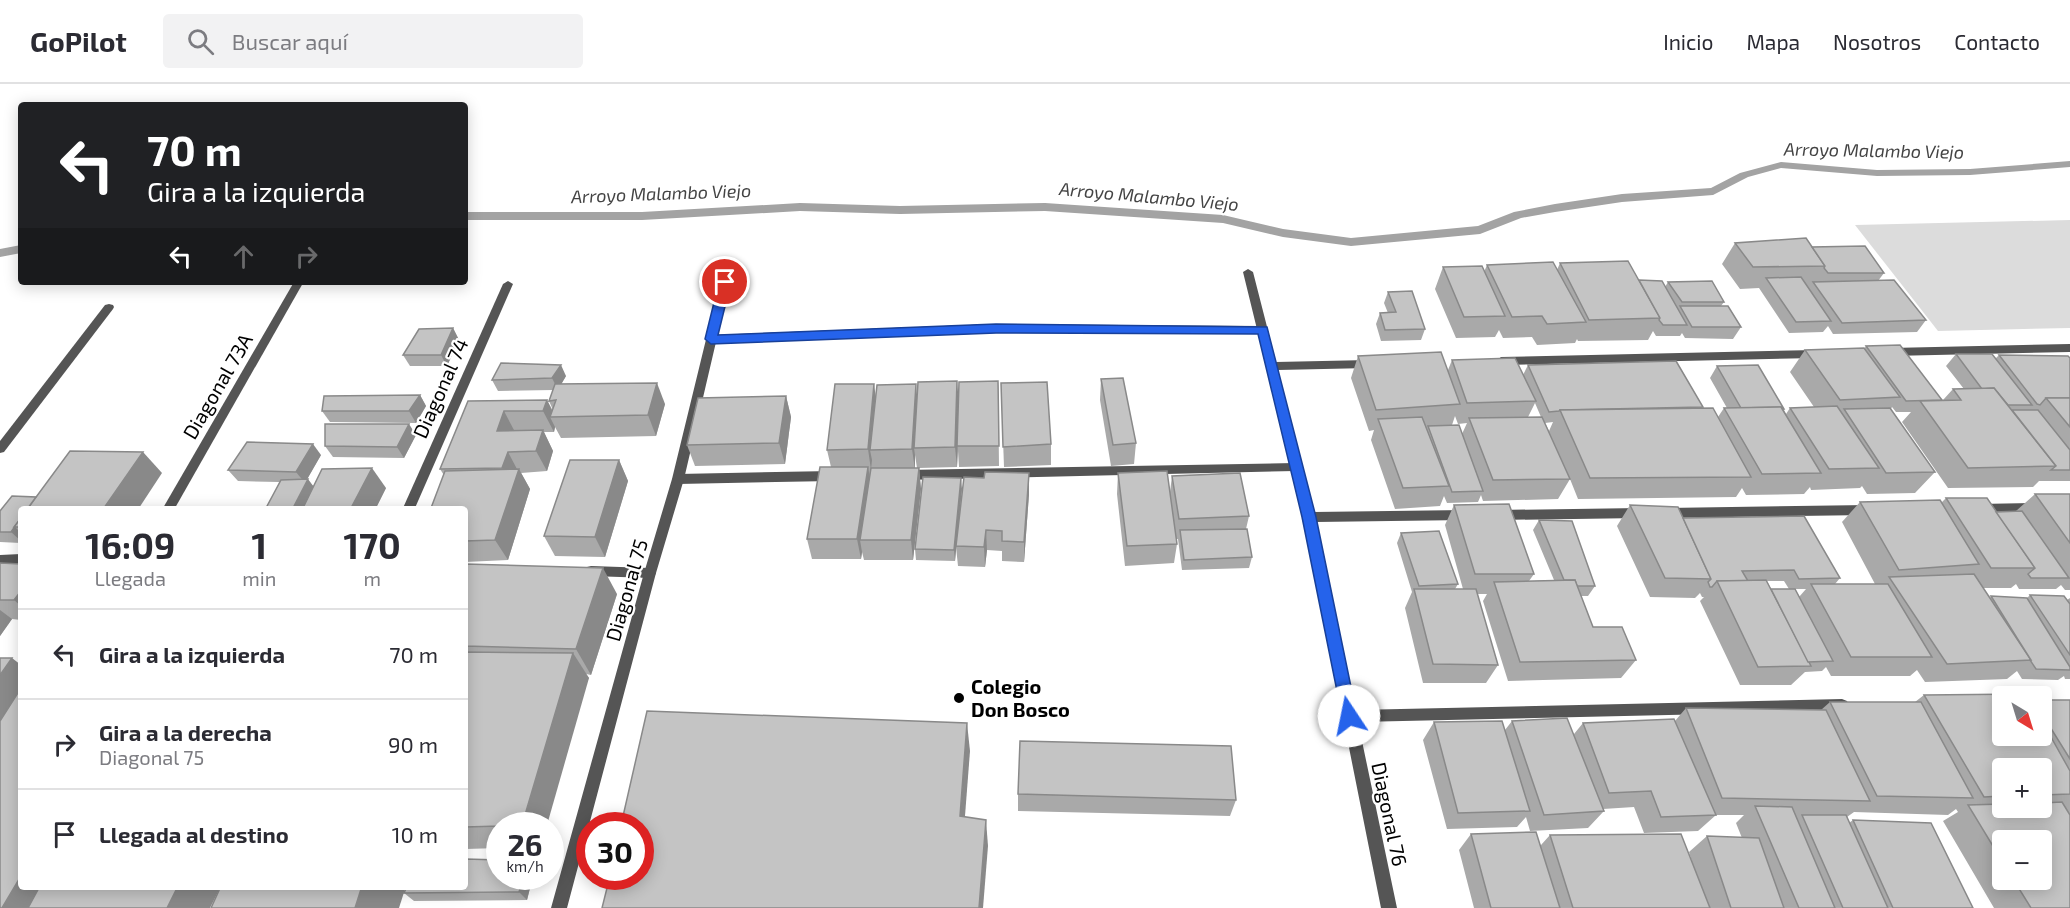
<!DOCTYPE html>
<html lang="es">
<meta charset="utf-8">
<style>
body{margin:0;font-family:"Exo 2",sans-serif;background:#f2f2f3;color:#2b2b33;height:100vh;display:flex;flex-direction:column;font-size:22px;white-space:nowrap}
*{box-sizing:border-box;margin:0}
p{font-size:20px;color:#7c7c81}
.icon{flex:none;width:33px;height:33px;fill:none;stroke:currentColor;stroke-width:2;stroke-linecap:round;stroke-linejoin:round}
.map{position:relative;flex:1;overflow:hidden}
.panel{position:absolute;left:18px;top:422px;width:450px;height:384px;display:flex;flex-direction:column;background:#fff;border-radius:6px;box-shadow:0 3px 15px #0003}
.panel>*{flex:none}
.banner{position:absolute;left:18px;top:18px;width:450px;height:183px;border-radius:6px;box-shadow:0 3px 15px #0003;background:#202124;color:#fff;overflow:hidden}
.needle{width:39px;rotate:142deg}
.fabs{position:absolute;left:1992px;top:602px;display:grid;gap:12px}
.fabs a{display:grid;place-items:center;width:60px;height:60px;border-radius:6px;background:#fff;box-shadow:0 3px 15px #0003;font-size:30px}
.speed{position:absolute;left:486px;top:728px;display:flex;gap:12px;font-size:30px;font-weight:700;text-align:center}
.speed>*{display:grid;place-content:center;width:78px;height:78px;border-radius:50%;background:#fff;box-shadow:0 3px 15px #0003;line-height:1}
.speed small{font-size:15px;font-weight:400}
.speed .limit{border:9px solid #d22;background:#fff;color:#111}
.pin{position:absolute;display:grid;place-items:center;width:51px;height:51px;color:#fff;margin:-26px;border:3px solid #fff;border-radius:50%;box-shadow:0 2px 6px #0007}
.me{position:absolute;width:66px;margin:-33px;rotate:349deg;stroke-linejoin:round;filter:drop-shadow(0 0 4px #0008)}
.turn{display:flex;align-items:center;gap:21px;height:126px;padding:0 30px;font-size:27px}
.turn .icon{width:78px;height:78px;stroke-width:2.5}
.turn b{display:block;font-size:42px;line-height:51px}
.lanes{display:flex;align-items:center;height:57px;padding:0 30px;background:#0003;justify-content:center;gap:30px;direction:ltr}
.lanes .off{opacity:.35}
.eta{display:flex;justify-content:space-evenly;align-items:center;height:102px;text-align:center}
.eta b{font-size:36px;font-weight:700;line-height:42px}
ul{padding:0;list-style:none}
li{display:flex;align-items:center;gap:18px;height:90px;padding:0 30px;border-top:2px solid #e1e1e2}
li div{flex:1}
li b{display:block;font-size:22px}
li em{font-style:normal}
header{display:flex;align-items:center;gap:36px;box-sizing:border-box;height:84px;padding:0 30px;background:#fff;border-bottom:2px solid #e1e1e2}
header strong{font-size:28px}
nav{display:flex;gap:33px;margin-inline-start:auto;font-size:21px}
.search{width:420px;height:54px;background:#f2f2f3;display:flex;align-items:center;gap:15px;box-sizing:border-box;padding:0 21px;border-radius:6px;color:#7c7c81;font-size:22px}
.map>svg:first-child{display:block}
</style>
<header>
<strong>GoPilot</strong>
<div class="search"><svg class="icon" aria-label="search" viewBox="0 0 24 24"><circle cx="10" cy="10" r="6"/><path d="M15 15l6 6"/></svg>Buscar aquí</div>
<nav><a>Inicio</a><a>Mapa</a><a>Nosotros</a><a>Contacto</a></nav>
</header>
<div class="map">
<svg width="2070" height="824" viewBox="0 0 2070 824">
<rect width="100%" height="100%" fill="#fff"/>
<polygon fill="#dcdcdc" points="2070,136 2070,244 1938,247 1855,141"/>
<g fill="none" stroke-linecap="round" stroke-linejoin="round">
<g fill="#a3a3a3" fill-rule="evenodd">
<polygon points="2070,77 2070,83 1970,91 1877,92 1781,84 1748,93 1713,111 1622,118 1555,128 1521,134 1480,150 1351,162 1283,153 1223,139 1045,127 900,130 800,127 642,136 465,136 465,128 642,128 800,119 900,122 1045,119 1223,131 1283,145 1351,154 1478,142 1514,128 1555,120 1622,110 1711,104 1740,89 1781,78 1877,86 1970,85"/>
<polygon points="21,161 21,169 0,173 0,165"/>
</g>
<g fill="#555" fill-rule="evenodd">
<polygon points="294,198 303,199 175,424 163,424"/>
<polygon points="109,220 113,221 114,223 113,225 4,368 0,369 0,357 105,221"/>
<polygon points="996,240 1263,242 1268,246 1263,250 996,248 711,259 706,255 711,251"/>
<polygon points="1295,379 1301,383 1295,387 904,396 898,391 904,386"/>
<polygon points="832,387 838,392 832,397 678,400 672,395 678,390"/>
<polygon points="21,470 21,480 0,481 0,471"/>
<polygon points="591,482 650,484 654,485 656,489 654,493 650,494 591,492 587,491 585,487 587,483"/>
</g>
<g fill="#555" fill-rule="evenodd">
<polygon points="1248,185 1253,188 1276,278 1369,276 1374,280 1369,284 1278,286 1314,428 1466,426 1470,428 1472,431 1470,434 1466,436 1316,438 1355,626 1842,615 1847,617 1849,621 1847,625 1842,627 1358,638 1397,824 1381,824 1303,433 1243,188"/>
<polygon points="725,195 730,198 684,395 656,489 567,824 551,824 644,489 672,395 720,198"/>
<polygon points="508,197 513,200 415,424 403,424 503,200"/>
<polygon points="2070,260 2070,268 1891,272 1886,268 1891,264"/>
<polygon points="1816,266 1821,270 1816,274 1501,281 1496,277 1501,273"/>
<polygon points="2033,419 2037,421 2039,424 2037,427 2033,429 1978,430 1974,428 1972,425 1974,422 1978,420"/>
<polygon points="1868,421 1872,423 1874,426 1872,429 1868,431 1666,434 1662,432 1660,429 1662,426 1666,424"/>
<polygon points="1640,424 1644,426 1646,429 1644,432 1640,434 1498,436 1494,434 1492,431 1494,428 1498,426"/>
</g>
</g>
<g fill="#a9a9a9" fill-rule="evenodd">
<polygon points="1735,159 1812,163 1884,189 1878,197 1926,236 1917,248 1833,250 1828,242 1823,248 1789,249 1759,204 1740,205 1722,180"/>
<polygon points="1560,179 1639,196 1665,203 1668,198 1724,218 1721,222 1741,243 1733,255 1685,254 1682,249 1680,252 1656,252 1653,247 1648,256 1578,257 1577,255 1575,259 1537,261 1532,253 1503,254 1499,246 1495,253 1456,254 1435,205 1443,183 1484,188 1487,181 1557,186"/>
<polygon points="1388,208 1425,245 1421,256 1381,257 1376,240 1380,229 1388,229 1384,219"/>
<polygon points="453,244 459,256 447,282 410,282 403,271"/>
<path d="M1866 262 1941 316H1943L1953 305H1964L1946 282 1956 270 1996 274 1999 271 2070 274V397H2039L2033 403 1948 404 1902 338 1911 328H1896L1892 323 1891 325 1935 388 1915 409 1867 410 1862 402 1860 404 1811 406 1810 403 1804 410 1746 411 1742 404 1736 413 1578 415 1570 395 1558 415 1483 417 1481 411 1478 418 1447 419 1444 412 1440 422 1395 425 1371 356 1374 346 1369 347 1351 294 1358 272 1448 286 1452 276 1523 291 1528 281 1703 323 1702 324 1718 333 1724 324H1727L1710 294 1717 282 1784 325V326L1786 330 1790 324 1814 323 1790 288 1805 266 1864 265ZM1535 319 1541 333H1528ZM1455 332 1458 340 1467 339 1462 350 1437 342 1452 341ZM1553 338 1549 347 1545 339Z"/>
<polygon points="566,292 561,300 665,320 656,352 561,354 555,343 554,348 544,348 553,367 547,387 521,389 530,405 508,476 465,478 465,424 440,385 468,317 547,316 553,327 553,326 549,317 553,306 498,307 492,296"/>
<polygon points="1101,295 1136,359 1134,380 1111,382 1100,316"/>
<path d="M998 297 999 382 959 383 958 367 957 383 919 384 921 405 913 476H864L862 468 861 475H812L807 455 831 383 827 366 876 312 917 314 959 317ZM915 371 917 384H915Z"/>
<polygon points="1001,299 1051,360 1051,381 1004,383"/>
<polygon points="420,311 426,322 416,339 330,338 322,327"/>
<polygon points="786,312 791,333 785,380 695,382 687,361"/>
<polygon points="416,351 404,374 333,373 325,362"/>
<polygon points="321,371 307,395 314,403 386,404 376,424 279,398 238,397 228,386"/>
<polygon points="619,376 628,397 605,473 555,472 544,452"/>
<polygon points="162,389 21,424 21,459 0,458 0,427 36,413"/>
<polygon points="1029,389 1029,410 1024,478 1002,477 1002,467 987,466 985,483 958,482 956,463 955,477 916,476 915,465 962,405 957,453 984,394"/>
<polygon points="1118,389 1170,408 1172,392 1249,432 1246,445 1252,473 1249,484 1182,486 1178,455 1177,455 1177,460 1174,479 1125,482 1117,410"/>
<path d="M2035 410H2070V506H2065L2061 501 2056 505H2019L2016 500 2011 504H1983L1990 514 1991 512 2027 514 2030 511 2067 516 2070 514V595H2065L2064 592 2058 596 2022 595 2017 587 2007 595 1925 598 1917 586 1910 592H1831L1826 583 1822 587 1805 588 1791 601H1740L1700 517 1704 513H1702L1700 509 1695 514 1650 513 1617 442 1630 421 1683 434 1840 494 1835 500H1875L1842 438 1860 418 1941 419 1946 414 1996 428 2016 427ZM1767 497H1784L1789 505H1771ZM1795 505H1806L1799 513Z"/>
<polygon points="1454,421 1534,490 1529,497 1554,496 1533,446 1539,436 1595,502 1588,512 1581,512 1593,543 1636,576 1621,594 1508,597 1483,517 1487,510 1477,510 1498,581 1486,599 1423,599 1405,524 1412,508 1397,459 1401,449 1458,500 1455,505 1463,505 1445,441"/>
<polygon points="0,479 21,480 21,536 12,535 0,552"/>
<polygon points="465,480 617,510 591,591 586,590 589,594 500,741 500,764 465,765"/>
<path d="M1924 611 2042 651V616H2070V824H1994L1943 737 1958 728 1956 725 1948 731 1854 728 1847 733 1849 739 1853 736 1973 824H1474L1459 766 1471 750 1541 761 1550 751 1693 781 1689 768 1707 752 1742 754 1736 739 1744 731H1716L1698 747 1644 749 1634 723 1603 725 1604 727 1588 744 1530 747 1526 733 1517 743 1447 745 1423 656 1434 638 1505 646 1512 637 1574 650 1583 639 1675 637 1686 624 1821 626 1830 618H1915ZM2002 684H2042V723H2002ZM2002 756 2042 795H2002Z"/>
<polygon points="1018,710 1236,716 1230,732 1018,727"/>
<polygon points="500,792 533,792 527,816 414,817 404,809"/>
</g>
<g fill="#898989">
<polygon points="453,244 459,256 447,282 441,271"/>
<polygon points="561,281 566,292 558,306 552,294"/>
<polygon points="957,297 959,319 957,383 955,363"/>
<polygon points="998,297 999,318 999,382 999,362"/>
<polygon points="657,299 665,320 656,352 648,331"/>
<polygon points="874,300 877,321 870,366 872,376 871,386 868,365"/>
<polygon points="916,300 918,321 914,364 915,371 915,386 912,365"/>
<polygon points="420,311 426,322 416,339 409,327"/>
<polygon points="786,312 791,333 785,380 779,359"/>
<polygon points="547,316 555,333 550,333 555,343 554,348 543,327"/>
<polygon points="504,327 515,348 497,347"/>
<polygon points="409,340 416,351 404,374 397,363"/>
<polygon points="543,346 553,367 547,387 536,367"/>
<polygon points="313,360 321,371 305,399 296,388"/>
<polygon points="143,368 162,389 139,424 104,424"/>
<polygon points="508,368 518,387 519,385 530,405 508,476 495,456 513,403 502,384"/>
<polygon points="619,376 628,397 605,473 595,453"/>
<polygon points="868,383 872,404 860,456 862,468 861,475 857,455"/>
<polygon points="372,384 386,404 376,424 351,424"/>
<polygon points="919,384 921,405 913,476 911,456"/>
<polygon points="1029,389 1029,410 1024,478 1024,458"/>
<polygon points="961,394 962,405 955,477 954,466"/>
<polygon points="308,395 316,406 307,424 293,424"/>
<polygon points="15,443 21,449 21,457 11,448"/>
<polygon points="986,446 987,466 985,483 984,463"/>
<polygon points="603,484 617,510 591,591 576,565"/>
<polygon points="21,507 21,522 14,516"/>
<polygon points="0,526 12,535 0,552"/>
<polygon points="573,569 589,594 547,741 522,741"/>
<polygon points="12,574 21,581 21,653 0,685 0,591"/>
<polygon points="967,639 970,667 963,758 960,732"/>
<polygon points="986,736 988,762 983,824 979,824"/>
<polygon points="21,792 21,802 74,802 62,824 2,824"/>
<polygon points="524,792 533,792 527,816 519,808"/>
<polygon points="178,802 221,802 210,824 167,824"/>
<polygon points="362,802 406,802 399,824 355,824"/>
</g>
<g fill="#c4c4c4" stroke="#898989" stroke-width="1.5">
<polygon points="1806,154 1825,182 1753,183 1735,159"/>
<polygon points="1865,162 1884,189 1828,189 1824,184 1825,182 1812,163"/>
<polygon points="1628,177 1660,234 1589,236 1560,179"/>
<polygon points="1553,178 1586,238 1547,240 1542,232 1512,233 1487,181"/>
<polygon points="1482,182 1505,232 1464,233 1443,183"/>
<polygon points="1801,193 1831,237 1796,238 1766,194"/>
<polygon points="1639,196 1662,197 1687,241 1663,241 1659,236 1660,234"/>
<polygon points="1894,196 1926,236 1842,239 1813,198"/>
<polygon points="1712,197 1724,218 1682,218 1668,198"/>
<polygon points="1412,207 1425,245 1385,246 1380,229 1396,228 1388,208"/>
<polygon points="1680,222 1728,222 1741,243 1692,243"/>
<polygon points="453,244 441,271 403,271 419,245"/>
<polygon points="1900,261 1942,316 1906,317 1866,262"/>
<polygon points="1864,264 1900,313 1840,316 1805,266"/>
<polygon points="1441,268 1460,320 1376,326 1358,272"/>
<polygon points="1956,270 1992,270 2032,321 2008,321 1994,304 1982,305"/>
<polygon points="1999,271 2068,272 2070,274 2070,314 2046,314 2040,321 2037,320"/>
<polygon points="1515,274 1536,317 1467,319 1452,276"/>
<polygon points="1676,277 1703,323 1560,326 1559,327 1549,328 1528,281"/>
<polygon points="501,279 561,281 552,294 492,296"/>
<polygon points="1758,281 1784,325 1783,325 1781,323 1741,324 1717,282"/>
<polygon points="1123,294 1136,359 1113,361 1101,295"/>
<polygon points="957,297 955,363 914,364 918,298"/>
<polygon points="998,297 999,362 957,362 959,298"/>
<polygon points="1047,298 1051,360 1003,363 1001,299"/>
<polygon points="657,299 648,331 550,333 556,316 549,317 555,300"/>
<polygon points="835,300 874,300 868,365 827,366"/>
<polygon points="916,300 912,365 870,366 877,301"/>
<polygon points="1994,304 2056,382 1968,384 1920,317 1961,316 1953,305"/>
<polygon points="420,311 409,327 322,327 324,312"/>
<polygon points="786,312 779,359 687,361 698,314"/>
<polygon points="2046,314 2070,314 2070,343"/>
<polygon points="547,316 543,327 504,327 497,347 543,346 536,367 508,368 502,384 440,385 468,317"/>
<polygon points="1837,322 1879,384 1829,385 1790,324"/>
<polygon points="1781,323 1821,389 1762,390 1724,324"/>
<polygon points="1713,324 1751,393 1590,394 1560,326"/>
<polygon points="1890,324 1935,388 1886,389 1844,325"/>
<polygon points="2012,326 2038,326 2070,366 2070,386 2051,386 2056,382"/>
<polygon points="1422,333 1449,402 1403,404 1378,335"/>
<polygon points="1542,333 1570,395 1493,396 1469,334"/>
<polygon points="325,340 409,340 397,363 325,362"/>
<polygon points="1459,341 1483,407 1452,408 1428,342"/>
<polygon points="247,358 313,360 296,388 228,386"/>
<polygon points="70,367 143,368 104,424 28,424"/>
<polygon points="570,376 619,376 595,453 544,452"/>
<polygon points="820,383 868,383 857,455 807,455"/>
<polygon points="372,384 351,424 303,424 322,385"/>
<polygon points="871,384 919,384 911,456 860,456"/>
<polygon points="519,385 495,456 465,457 465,424 431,424 445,387"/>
<polygon points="1167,387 1177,460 1127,462 1118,389"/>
<polygon points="985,388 1029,389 1024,458 1002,457 1002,447 986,446 984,463 956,462 964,393 984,394"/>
<polygon points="1240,389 1249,432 1179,435 1172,392"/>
<polygon points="923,393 961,394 954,466 915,465"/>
<polygon points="308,395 293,424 266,424 281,396"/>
<polygon points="2035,410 2070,410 2070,459"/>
<polygon points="12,412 36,413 28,424 21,424 21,434 11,448 0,448 0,427"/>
<polygon points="1946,414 1987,414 2035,484 1991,484"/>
<polygon points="1940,416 1979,480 1899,486 1860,418"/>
<polygon points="1509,420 1534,490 1475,490 1454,421"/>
<polygon points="1630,421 1678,423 1711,495 1665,494"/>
<polygon points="2022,427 2069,494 2031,494 2028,490 2035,484 1996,428"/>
<polygon points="1804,432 1840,494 1799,495 1794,486 1742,487 1748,497 1717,497 1712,503 1710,503 1708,498 1711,495 1683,434"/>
<polygon points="21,434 21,443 14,443"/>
<polygon points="1539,436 1572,437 1595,502 1577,502 1575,496 1564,496"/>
<polygon points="1247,445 1252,473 1184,476 1180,446"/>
<polygon points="1439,447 1458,500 1419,502 1401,449"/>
<polygon points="0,479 21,480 21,507 14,516 0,516"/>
<polygon points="465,480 603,484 576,565 465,562"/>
<polygon points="1974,490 2031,576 1947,580 1889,493"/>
<polygon points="1575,496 1593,543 1622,543 1636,576 1520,578 1494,498"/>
<polygon points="1766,496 1811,582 1758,583 1717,497"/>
<polygon points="1811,500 1888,500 1932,573 1851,573"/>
<polygon points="1414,505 1476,505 1498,581 1433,580"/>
<polygon points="1771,505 1795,505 1833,577 1808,578"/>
<polygon points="2030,511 2064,512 2070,520 2070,571"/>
<polygon points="1991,512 2027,514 2070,583 2070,586 2036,585 2030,576 2031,576 2017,554"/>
<polygon points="465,568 573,569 522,741 500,741 500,742 465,743"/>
<polygon points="0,574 12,574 0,591"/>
<polygon points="21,604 21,792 2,824 0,824 0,637"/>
<polygon points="2026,610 2027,612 2002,612 2002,651 2042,651 2042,637 2070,687 2070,710 2042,711 2042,684 2002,684 2002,712 1984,713 1924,611"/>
<polygon points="2042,616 2070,616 2070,675 2042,630"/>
<polygon points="1830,618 1921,618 1973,714 1877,712"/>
<polygon points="1686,624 1826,626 1870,717 1722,714"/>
<polygon points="647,627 967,639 960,732 986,736 979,824 602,824 610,792 640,792 640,741 621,741"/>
<polygon points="1567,634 1604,727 1544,731 1512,637"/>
<polygon points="1674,635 1716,731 1661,733 1651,707 1609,709 1583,639"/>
<polygon points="1502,637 1530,727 1458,729 1434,638"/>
<polygon points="1020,657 1231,662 1236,716 1018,710"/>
<polygon points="2062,718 2070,731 2070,824 2031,824 2013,795 2042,795 2042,756 2002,756 2002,777 1968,721 2002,720 2002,723 2042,723 2042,719"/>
<polygon points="1755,722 1792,723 1835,824 1799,824"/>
<polygon points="1802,731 1846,731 1888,824 1843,824"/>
<polygon points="1853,736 1931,739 1973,824 1893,824"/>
<polygon points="1536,748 1560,824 1491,824 1471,750"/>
<polygon points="1681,750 1710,824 1573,824 1550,751"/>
<polygon points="1707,752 1759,754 1784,824 1731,824"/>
<polygon points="465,775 500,776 500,792 524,792 519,808 404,809 407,802 465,802"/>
<polygon points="40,802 178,802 167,824 28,824"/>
<polygon points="221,802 362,802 355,824 211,824"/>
</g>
<polygon fill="#2563eb" stroke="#184099" stroke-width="1.5" points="725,194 731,198 718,251 996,240 1267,243 1316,433 1357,632 1355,637 1344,637 1342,632 1302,433 1258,250 996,249 711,260 705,255 719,198"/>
<circle fill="#000" stroke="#fff" stroke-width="2" cx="959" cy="614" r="6"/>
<g text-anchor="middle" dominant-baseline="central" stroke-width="4.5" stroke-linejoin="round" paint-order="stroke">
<g font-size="18" font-style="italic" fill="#444" stroke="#fff">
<text transform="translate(1874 66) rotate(1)">Arroyo Malambo Viejo</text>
<text transform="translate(661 109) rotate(-2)">Arroyo Malambo Viejo</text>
<text transform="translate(1149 112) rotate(5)">Arroyo Malambo Viejo</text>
</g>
<g font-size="20" fill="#000" stroke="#fff">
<text transform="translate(217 302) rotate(-60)">Diagonal 73A</text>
<text transform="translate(440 304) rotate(-66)">Diagonal 74</text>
<text transform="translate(626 506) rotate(-74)">Diagonal 75</text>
<text transform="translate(1390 730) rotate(78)">Diagonal 76</text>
</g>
<g font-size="20" font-weight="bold" fill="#000" stroke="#fff" text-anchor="start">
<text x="971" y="602">Colegio<tspan x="971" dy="23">Don Bosco</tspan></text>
</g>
</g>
</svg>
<div class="fabs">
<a><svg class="needle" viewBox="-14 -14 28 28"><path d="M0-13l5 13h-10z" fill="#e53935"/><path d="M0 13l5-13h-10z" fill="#7c7c81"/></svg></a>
<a>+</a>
<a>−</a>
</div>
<div class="speed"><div>26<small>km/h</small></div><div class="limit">30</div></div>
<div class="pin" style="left:725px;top:198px;background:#d93025"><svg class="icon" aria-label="arrive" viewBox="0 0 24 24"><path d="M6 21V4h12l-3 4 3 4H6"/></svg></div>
<svg class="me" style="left:1349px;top:632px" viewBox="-20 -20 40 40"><circle r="19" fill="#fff"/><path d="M0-13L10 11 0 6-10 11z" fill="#2563eb"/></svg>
<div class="banner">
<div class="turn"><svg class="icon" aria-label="left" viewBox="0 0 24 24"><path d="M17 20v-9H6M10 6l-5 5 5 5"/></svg><div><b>70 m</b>Gira a la izquierda</div></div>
<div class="lanes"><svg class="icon" aria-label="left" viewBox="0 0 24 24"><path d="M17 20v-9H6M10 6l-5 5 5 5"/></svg><svg class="icon off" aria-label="ahead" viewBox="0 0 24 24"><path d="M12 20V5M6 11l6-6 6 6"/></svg><svg class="icon off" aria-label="right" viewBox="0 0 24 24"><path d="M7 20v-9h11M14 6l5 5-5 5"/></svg></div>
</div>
<section class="panel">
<div class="eta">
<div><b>16:09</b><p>Llegada</p></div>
<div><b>1</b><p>min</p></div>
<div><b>170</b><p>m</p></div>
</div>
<ul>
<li><svg class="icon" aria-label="left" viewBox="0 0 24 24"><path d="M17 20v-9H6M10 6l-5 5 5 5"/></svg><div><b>Gira a la izquierda</b></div><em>70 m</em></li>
<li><svg class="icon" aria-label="right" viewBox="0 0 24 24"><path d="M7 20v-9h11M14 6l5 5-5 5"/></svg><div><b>Gira a la derecha</b><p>Diagonal 75</p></div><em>90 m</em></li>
<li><svg class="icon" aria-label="arrive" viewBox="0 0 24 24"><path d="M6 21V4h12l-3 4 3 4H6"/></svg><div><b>Llegada al destino</b></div><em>10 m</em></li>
</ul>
</section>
</div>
